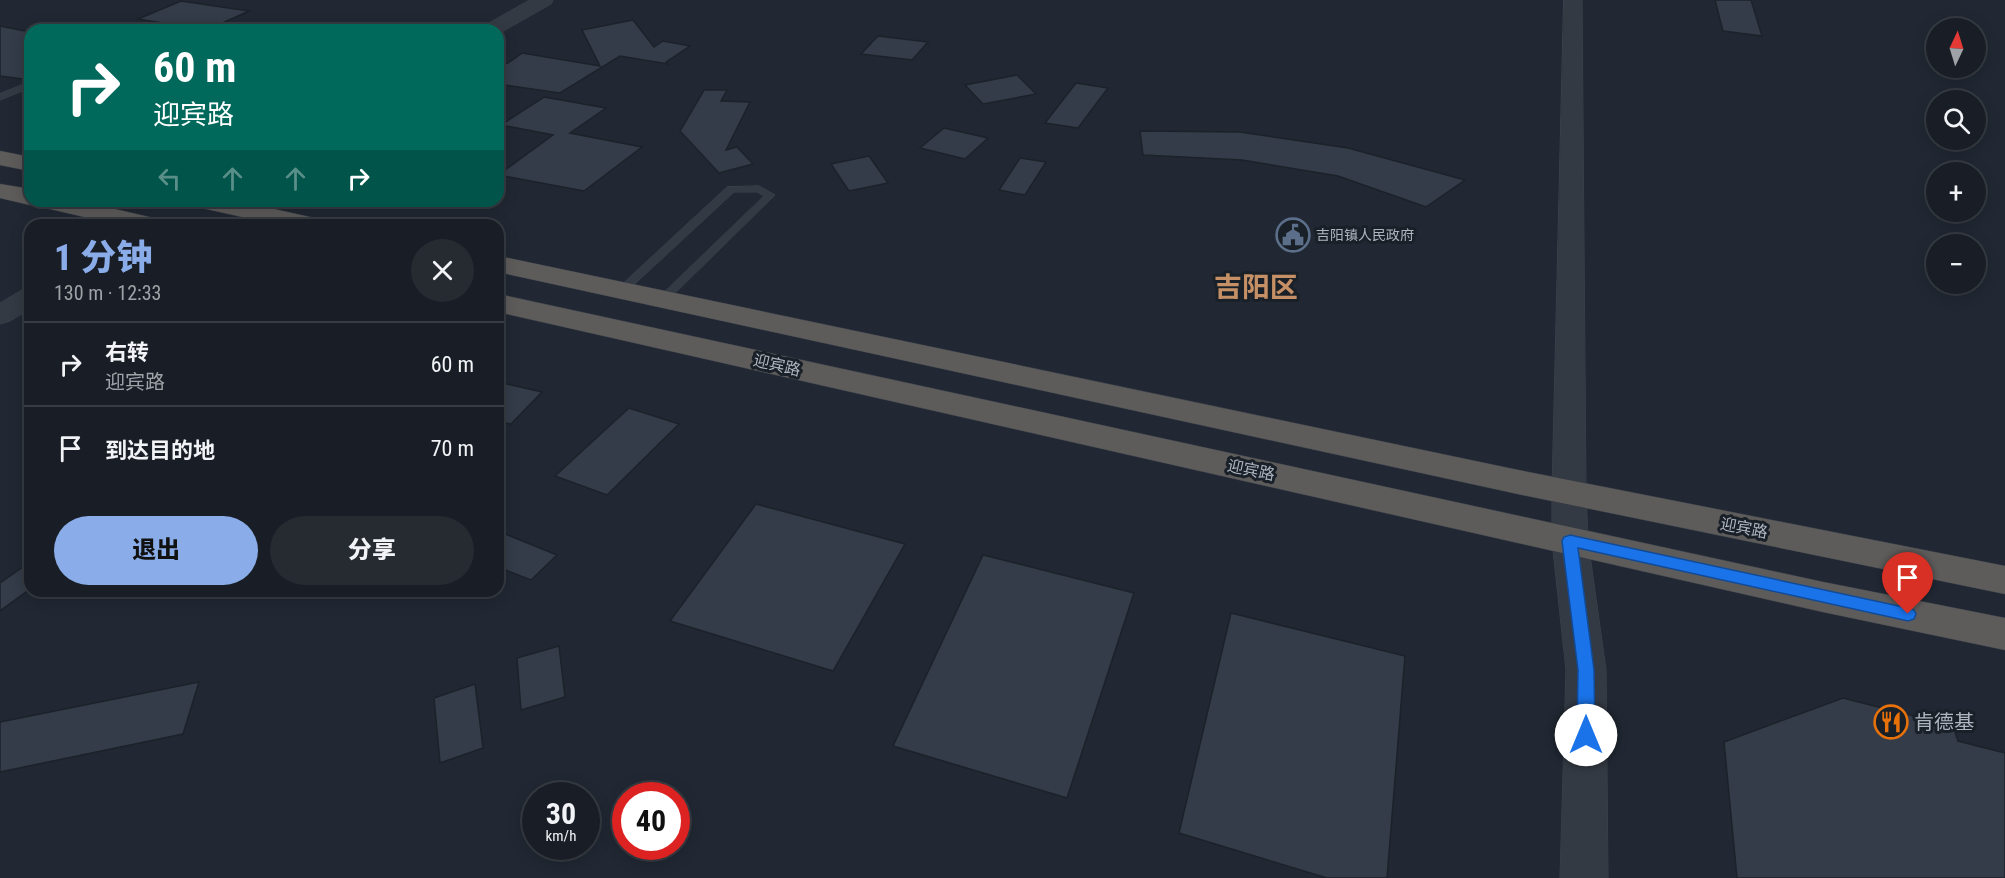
<!DOCTYPE html>
<html lang="zh">
<meta charset="utf-8">
<style>
body{margin:0;font-family:"Roboto Condensed","Noto Sans SC",sans-serif;background:#262b32;color:#f1f3f6;height:100vh;display:flex;flex-direction:column;font-size:22px;white-space:nowrap}
*{box-sizing:border-box;margin:0}
p{font-size:20px;color:#9fa2a7}
.icon{flex:none;width:33px;height:33px;fill:none;stroke:currentColor;stroke-width:2;stroke-linecap:round;stroke-linejoin:round}
.map{position:relative;flex:1;overflow:hidden}
.panel{position:absolute;left:24px;top:219px;width:480px;height:378px;display:flex;flex-direction:column;background:#191e26;border-radius:18px;box-shadow:0 3px 15px #0003,0 0 0 2px #373c43}
.panel>*{flex:none}
.hud{position:absolute;left:24px;top:24px;width:480px;height:183px;border-radius:18px;box-shadow:0 3px 15px #0003,0 0 0 2px #373c43;background:#00695c;color:#fff;overflow:hidden}
.needle{width:39px;rotate:4deg}
.fabs{position:absolute;left:1926px;top:18px;display:grid;gap:12px}
.fabs a{display:grid;place-items:center;width:60px;height:60px;border-radius:50%;background:#191e26;box-shadow:0 3px 15px #0003,0 0 0 2px #373c43;font-size:30px}
.speed{position:absolute;left:522px;top:782px;display:flex;gap:12px;font-size:30px;font-weight:700;text-align:center}
.speed>*{display:grid;place-content:center;width:78px;height:78px;border-radius:50%;background:#191e26;box-shadow:0 3px 15px #0003,0 0 0 2px #373c43;line-height:1}
.speed small{font-size:15px;font-weight:400}
.speed .limit{border:9px solid #d22;background:#fff;color:#111}
.pin{position:absolute;display:grid;place-items:center;width:51px;height:51px;color:#fff;margin:-62px -26px;border-radius:50% 50% 50% 0;rotate:-45deg;box-shadow:0 0 6px #0007}
.pin .icon{rotate:45deg}
.me{position:absolute;width:66px;margin:-33px;rotate:0deg;stroke-linejoin:round;filter:drop-shadow(0 0 4px #0008)}
.turn{display:flex;align-items:center;gap:21px;height:126px;padding:0 30px;font-size:27px}
.turn .icon{width:78px;height:78px;stroke-width:2.5}
.turn b{display:block;font-size:42px;line-height:51px}
.lanes{display:flex;align-items:center;height:57px;padding:0 30px;background:#0003;justify-content:center;gap:30px;direction:ltr}
.lanes .off{opacity:.35}
.round{display:grid;place-items:center;flex:none;width:63px;height:63px;border-radius:32px;background:#262b32}
.summary{display:flex;align-items:center;justify-content:space-between;height:102px;padding:0 30px}
h1{font-size:36px;font-weight:800;line-height:45px;color:#8aadea}
.primary-button{display:flex;gap:12px;margin-top:auto;padding:12px 30px}
.primary-button a{flex:1;height:69px;border-radius:36px;background:#8aadea;color:#111;font-size:24px;font-weight:800;line-height:69px;text-align:center}
.primary-button a+a{background:#262b32;color:#f1f3f6}
ul{padding:0;list-style:none}
li{display:flex;align-items:center;gap:18px;height:84px;padding:0 30px;border-top:2px solid #373c43}
li div{flex:1}
li b{display:block;font-size:22px}
li em{font-style:normal}
.map>svg:first-child{display:block}
</style>
<div class="map">
<svg width="2005" height="878" viewBox="0 0 2005 878">
<rect width="100%" height="100%" fill="#212833"/>
<g fill="#343c49" stroke="#1c222a" stroke-width="1.5">
<polygon points="1715,0 1751,0 1762,36 1723,31"/>
<polygon points="181,1 249,11 207,30 138,19"/>
<polygon points="633,20 654,47 663,41 690,46 666,62 668,64 620,56 560,93 498,84 498,65 508,63 522,53 600,66 582,30"/>
<polygon points="0,26 30,32 30,80 0,76"/>
<polygon points="878,36 928,42 912,60 861,54"/>
<polygon points="1017,75 1036,94 983,104 965,85"/>
<polygon points="1076,83 1108,88 1078,128 1045,123"/>
<polygon points="704,90 727,90 721,101 750,102 726,150 737,147 753,164 719,173 680,131"/>
<polygon points="544,97 606,108 570,133 642,147 584,191 498,175 553,135 501,125"/>
<polygon points="944,128 988,138 965,159 920,148"/>
<polygon points="1140,131 1240,132 1348,148 1465,180 1426,207 1338,176 1242,160 1143,155"/>
<polygon points="869,156 888,183 849,191 831,164"/>
<polygon points="1020,158 1046,162 1025,195 999,190"/>
<polygon points="498,382 542,392 511,424 498,422"/>
<polygon points="629,408 679,424 607,495 555,476"/>
<polygon points="756,504 905,544 833,671 670,621"/>
<polygon points="498,531 557,555 531,580 498,567"/>
<polygon points="983,555 1134,593 1067,798 893,746"/>
<polygon points="30,562 30,589 0,611 0,583"/>
<polygon points="1231,613 1405,656 1387,878 1327,878 1179,833"/>
<polygon points="559,646 565,697 521,710 517,658"/>
<polygon points="199,682 183,734 0,772 0,722"/>
<polygon points="475,684 483,748 440,763 434,698"/>
<polygon points="1843,698 1953,726 1958,741 2005,753 2005,878 1737,878 1724,742"/>
</g>
<g fill="none" stroke-linecap="round" stroke-linejoin="round">
<defs>
<g id="service">
<polygon points="30,82 30,88 0,100 0,94"/>
<polygon points="759,186 775,195 666,302 662,303 656,300 764,196 757,192 734,192 625,293 617,293 617,289 727,187"/>
</g>
<g id="tertiary">
<polygon points="530,0 553,0 551,4 498,34 498,30 481,30 484,26"/>
<polygon points="1564,0 1582,0 1586,492 1588,541 1606,670 1608,878 1560,878 1566,670 1552,541 1552,492"/>
<polygon points="30,289 30,309 10,321 0,324 0,303 20,291"/>
</g>
<g id="trunk">
<polygon points="0,151 30,157 30,171 0,165"/>
<polygon points="0,184 30,189 30,201 80,201 162,220 166,225 119,225 37,206 35,203 30,205 0,198"/>
<polygon points="189,201 238,201 323,220 327,225 278,225 193,206"/>
<polygon points="498,256 1518,470 2005,566 2005,594 1518,494 498,272"/>
<polygon points="498,294 1823,582 2005,618 2005,650 1823,612 498,312"/>
</g>
</defs>
<use href="#service" stroke="#3e434d" stroke-width="1"/>
<use href="#tertiary" stroke="#3e434d" stroke-width="1"/>
<use href="#trunk" stroke="#3c424b" stroke-width="1"/>
<use href="#service" fill="#343a44" fill-rule="evenodd"/>
<use href="#tertiary" fill="#343a44" fill-rule="evenodd"/>
<use href="#trunk" fill="#5e5c5b" fill-rule="evenodd"/>
</g>
<polygon fill="#1a73e8" stroke="#114b97" stroke-width="1.5" points="1570,535 1908,608 1914,610 1916,614 1914,619 1908,621 1578,548 1594,670 1595,735 1592,741 1586,743 1580,741 1577,735 1578,670 1562,541 1564,537"/>
<defs>
<symbol id="civic-ring" viewBox="-11 -11 22 22"><circle r="9.5" fill="#1a2028" stroke="#5c6f8a" stroke-width="1.5"/><path d="M-.6-6.5H3V-4.5H.6V-3L4-1V1h2V6H-6V1h2V-1L-.6-3ZM-1.2 2.5V6h2.4V2.5Z" fill="#5c6f8a"/></symbol>
<symbol id="restaurant-ring" viewBox="-11 -11 22 22"><circle r="9.5" fill="#1a2028" stroke="#e8710a" stroke-width="1.5"/><path d="M-5-6h1v4h1v-4h1v4h1v-4h1v5L-1.5 .5V6h-2V.5L-5-1ZM5-6V6H3V1.5H1.5Q1.5-4 5-6Z" fill="#e8710a"/></symbol>
</defs>
<g fill-rule="evenodd">
<use href="#civic-ring" x="1274" y="216" width="38" height="38"/>
<use href="#restaurant-ring" x="1872" y="703" width="38" height="38"/>
</g>
<g text-anchor="middle" dominant-baseline="central" stroke-width="6" stroke-linejoin="round" paint-order="stroke">
<g font-size="14" fill="#aeb5c1" stroke="#1a2028" text-anchor="start">
<text x="1316" y="235">吉阳镇人民政府</text>
</g>
<g font-size="16" fill="#aeb5c1" stroke="#1a2028">
<text transform="translate(777 365) rotate(13)">迎宾路</text>
<text transform="translate(1251 470) rotate(12)">迎宾路</text>
<text transform="translate(1744 528) rotate(11)">迎宾路</text>
</g>
<g font-size="20" fill="#aeb5c1" stroke="#1a2028" text-anchor="start">
<text x="1914" y="722">肯德基</text>
</g>
<g font-size="28" font-weight="bold" fill="#c59065" stroke="#1a2028">
<text x="1256" y="287">吉阳区</text>
</g>
</g>
</svg>
<div class="fabs">
<a><svg class="needle" viewBox="-14 -14 28 28"><path d="M0-13l5 13h-10z" fill="#e53935"/><path d="M0 13l5-13h-10z" fill="#9fa2a7"/></svg></a>
<a><svg class="icon" aria-label="search" viewBox="0 0 24 24"><circle cx="10" cy="10" r="6"/><path d="M15 15l6 6"/></svg></a>
<a>+</a>
<a>−</a>
</div>
<div class="speed"><div>30<small>km/h</small></div><div class="limit">40</div></div>
<div class="pin" style="left:1908px;top:614px;background:#d93025"><svg class="icon" aria-label="arrive" viewBox="0 0 24 24"><path d="M6 21V4h12l-3 4 3 4H6"/></svg></div>
<svg class="me" style="left:1586px;top:735px" viewBox="-20 -20 40 40"><circle r="19" fill="#fff"/><path d="M0-13L10 11 0 6-10 11z" fill="#1a73e8"/></svg>
<div class="hud">
<div class="turn"><svg class="icon" aria-label="right" viewBox="0 0 24 24"><path d="M7 20v-9h11M14 6l5 5-5 5"/></svg><div><b>60 m</b>迎宾路</div></div>
<div class="lanes"><svg class="icon off" aria-label="left" viewBox="0 0 24 24"><path d="M17 20v-9H6M10 6l-5 5 5 5"/></svg><svg class="icon off" aria-label="ahead" viewBox="0 0 24 24"><path d="M12 20V5M6 11l6-6 6 6"/></svg><svg class="icon off" aria-label="ahead" viewBox="0 0 24 24"><path d="M12 20V5M6 11l6-6 6 6"/></svg><svg class="icon" aria-label="right" viewBox="0 0 24 24"><path d="M7 20v-9h11M14 6l5 5-5 5"/></svg></div>
</div>
<section class="panel">
<div class="summary"><div><h1>1 分钟</h1><p>130 m · 12:33</p></div><a class="round"><svg class="icon" aria-label="close" viewBox="0 0 24 24"><path d="M6 6l12 12M18 6L6 18"/></svg></a></div>
<ul>
<li><svg class="icon" aria-label="right" viewBox="0 0 24 24"><path d="M7 20v-9h11M14 6l5 5-5 5"/></svg><div><b>右转</b><p>迎宾路</p></div><em>60 m</em></li>
<li><svg class="icon" aria-label="arrive" viewBox="0 0 24 24"><path d="M6 21V4h12l-3 4 3 4H6"/></svg><div><b>到达目的地</b></div><em>70 m</em></li>
</ul>
<div class="primary-button"><a>退出</a><a>分享</a></div>
</section>
</div>
